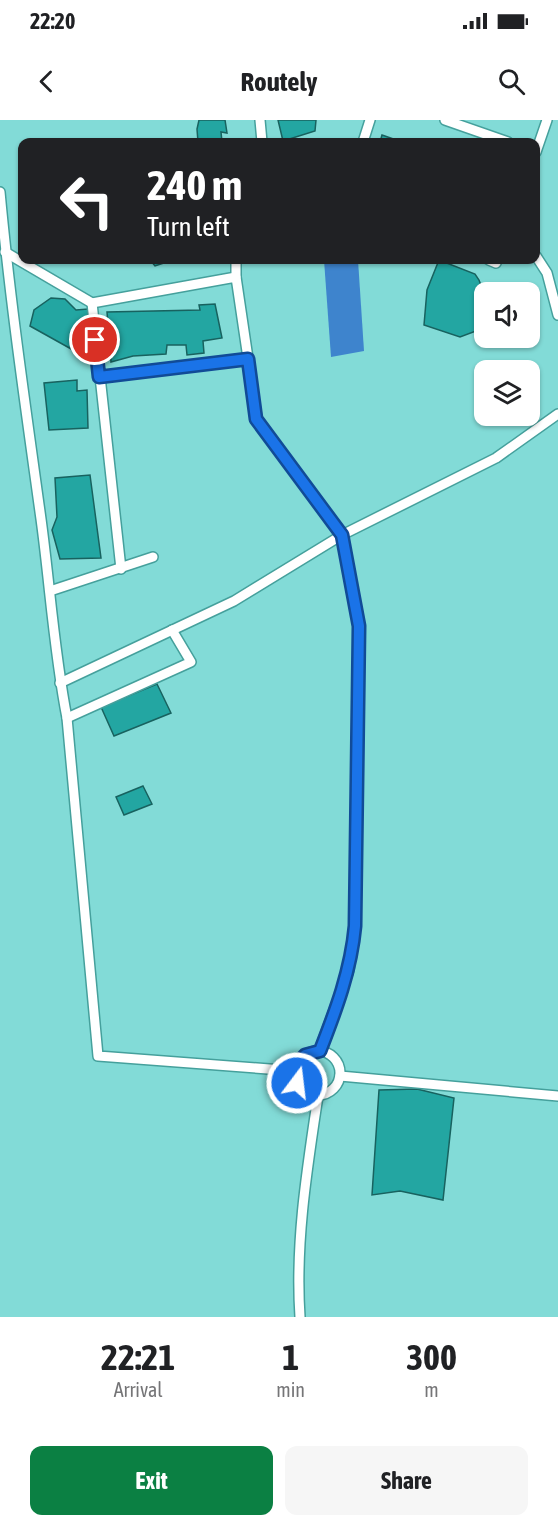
<!DOCTYPE html>
<style>
body{margin:0;font-family:"Asap Condensed",sans-serif;background:#f6f6f6;color:#202124;height:100vh;display:flex;flex-direction:column;font-size:22px;white-space:nowrap}
*{box-sizing:border-box;margin:0}
p{font-size:20px;color:#757577}
.icon{flex:none;width:33px;height:33px;fill:none;stroke:currentColor;stroke-width:2;stroke-linecap:round;stroke-linejoin:round}
.map{position:relative;height:1197px;overflow:hidden}
.side{display:flex;flex-direction:column;background:#fff;flex:1}
.side>*{flex:none}
.hud{position:absolute;left:18px;top:18px;width:522px;height:126px;border-radius:12px;box-shadow:0 2px 4px #0004;background:#202124;color:#fff;overflow:hidden}
.controls{position:absolute;left:474px;top:162px;display:grid;gap:12px}
.controls a{display:grid;place-items:center;width:66px;height:66px;border-radius:12px;background:#fff;box-shadow:0 2px 4px #0004;font-size:30px}
.pin{position:absolute;display:grid;place-items:center;width:51px;height:51px;color:#fff;margin:-26px;border:3px solid #fff;border-radius:50%;box-shadow:0 2px 6px #0007}
.me{position:absolute;width:66px;margin:-33px;rotate:15deg;stroke-linejoin:round;filter:drop-shadow(0 0 4px #0008)}
.turn{display:flex;align-items:center;gap:21px;height:126px;padding:0 30px;font-size:27px}
.turn .icon{width:78px;height:78px;stroke-width:2.5}
.turn b{display:block;font-size:42px;line-height:51px}
.eta{display:flex;justify-content:space-evenly;align-items:center;height:102px;text-align:center}
.eta b{font-size:36px;font-weight:700;line-height:42px}
.button{display:flex;gap:12px;margin-top:auto;padding:12px 30px}
.button a{flex:1;height:69px;border-radius:12px;background:#0b8043;color:#fff;font-size:24px;font-weight:700;line-height:69px;text-align:center}
.button a+a{background:#f6f6f6;color:#202124}
.status{display:flex;justify-content:space-between;align-items:center;height:42px;padding:0 30px;background:#fff;direction:ltr}
.status svg{height:16px;fill:currentColor}
header{display:flex;justify-content:space-between;align-items:center;height:78px;padding:0 30px;background:#fff;font-size:27px;font-weight:700}
.map>svg:first-child{display:block}
</style>
<div class="status"><b>22:20</b><svg viewBox="0 0 49 12"><path d="M0 12V9h3v3zM5 12V6h3v6zM10 12V3h3v9zM15 12V0h3v12zM26 1h20v11H26zM47 4h2v5h-2z"/></svg></div>
<header><svg class="icon" aria-label="back" viewBox="0 0 24 24"><path d="M15 5l-7 7 7 7"/></svg>Routely<svg class="icon" aria-label="search" viewBox="0 0 24 24"><circle cx="10" cy="10" r="6"/><path d="M15 15l6 6"/></svg></header>
<div class="map">
<svg width="558" height="1197" viewBox="0 0 558 1197">
<rect width="100%" height="100%" fill="#82dbd7"/>
<polygon fill="#3e84cd" points="324,140 358,140 364,231 331,237"/>
<g fill="#23a6a2" stroke="#18625f" stroke-width="1.5">
<polygon points="199,0 225,0 227,13 221,12 222,22 198,22 197,9"/>
<polygon points="278,0 316,0 315,11 283,21"/>
<polygon points="382,15 402,22 380,22"/>
<polygon points="150,140 173,140 155,146"/>
<polygon points="439,140 475,154 479,160 484,173 484,197 476,201 476,211 460,217 424,205 427,170"/>
<polygon points="51,178 65,179 76,190 88,189 89,201 82,235 30,206 34,190"/>
<polygon points="215,184 222,218 203,221 204,233 187,235 186,225 167,225 166,234 133,236 111,242 110,225 101,225 100,205 108,204 107,192 200,190 199,185"/>
<polygon points="77,260 77,271 87,270 88,308 49,310 44,263"/>
<polygon points="90,355 101,438 60,439 52,410 57,397 55,358"/>
<polygon points="157,564 171,593 114,616 101,587"/>
<polygon points="143,666 152,684 124,695 116,677"/>
<polygon points="417,969 454,978 443,1080 400,1071 372,1075 379,970"/>
</g>
<g fill="none" stroke-linecap="round" stroke-linejoin="round">
<defs>
<g id="lane">
<polyline points="260,0 262,22"/>
<polyline points="445,0 508,22"/>
<polyline points="363,22 370,0"/>
<polyline points="536,32 547,0"/>
<path d="M0 72C10 181 26 290 41 399 50 465 54 532 67 598L98 936 295 951"/>
<polyline points="5,132 92,183 236,157 257,299 342,415 496,338 558,294"/>
<polyline points="536,136 547,153 558,195"/>
<polyline points="236,140 236,157"/>
<polyline points="489,140 496,143 497,140"/>
<polyline points="92,183 121,449"/>
<polyline points="99,257 248,239"/>
<polyline points="50,471 153,437"/>
<polyline points="60,563 234,481 342,415 359,506 355,806 349,850 319,931"/>
<polyline points="67,598 191,542 172,510"/>
<circle cx="318" cy="953" r="22"/>
<polyline points="340,956 558,976"/>
<path d="M300 1197C295 1123 307 1049 318 976"/>
</g>
</defs>
<use href="#lane" stroke="#45a09c" stroke-width="12"/>
<use href="#lane" stroke="#fff" stroke-width="9"/>
</g>
<g fill="none" stroke-linecap="round" stroke-linejoin="round">
<defs>
<path id="route" d="M95 220 99 257 248 239 256 299 342 415 359 506 355 806C351 850 336 890 320 931L305 935 296 947 297 963"/>
</defs>
<use href="#route" stroke="#114b97" stroke-width="15"/>
<use href="#route" stroke="#1a73e8" stroke-width="10"/>
</g>
</svg>
<div class="controls">
<a><svg class="icon" aria-label="sound" viewBox="0 0 24 24"><path d="M4 9h4l5-4v14l-5-4H4zM17 9q2 3 0 6"/></svg></a>
<a><svg class="icon" aria-label="layers" viewBox="0 0 24 24"><path d="M12 4l9 5-9 5-9-5zM3 14l9 5 9-5"/></svg></a>
</div>
<div class="pin" style="left:95px;top:220px;background:#d93025"><svg class="icon" aria-label="arrive" viewBox="0 0 24 24"><path d="M6 21V4h12l-3 4 3 4H6"/></svg></div>
<svg class="me" style="left:297px;top:963px" viewBox="-20 -20 40 40"><circle r="17" fill="#1a73e8" stroke="#fff" stroke-width="3"/><path d="M0-11L8 9 0 5-8 9z" fill="#fff"/></svg>
<div class="hud">
<div class="turn"><svg class="icon" aria-label="left" viewBox="0 0 24 24"><path d="M17 20v-9H6M10 6l-5 5 5 5"/></svg><div><b>240 m</b>Turn left</div></div>
</div>
</div>
<section class="side">
<div class="eta">
<div><b>22:21</b><p>Arrival</p></div>
<div><b>1</b><p>min</p></div>
<div><b>300</b><p>m</p></div>
</div>
<div class="button"><a>Exit</a><a>Share</a></div>
</section>
